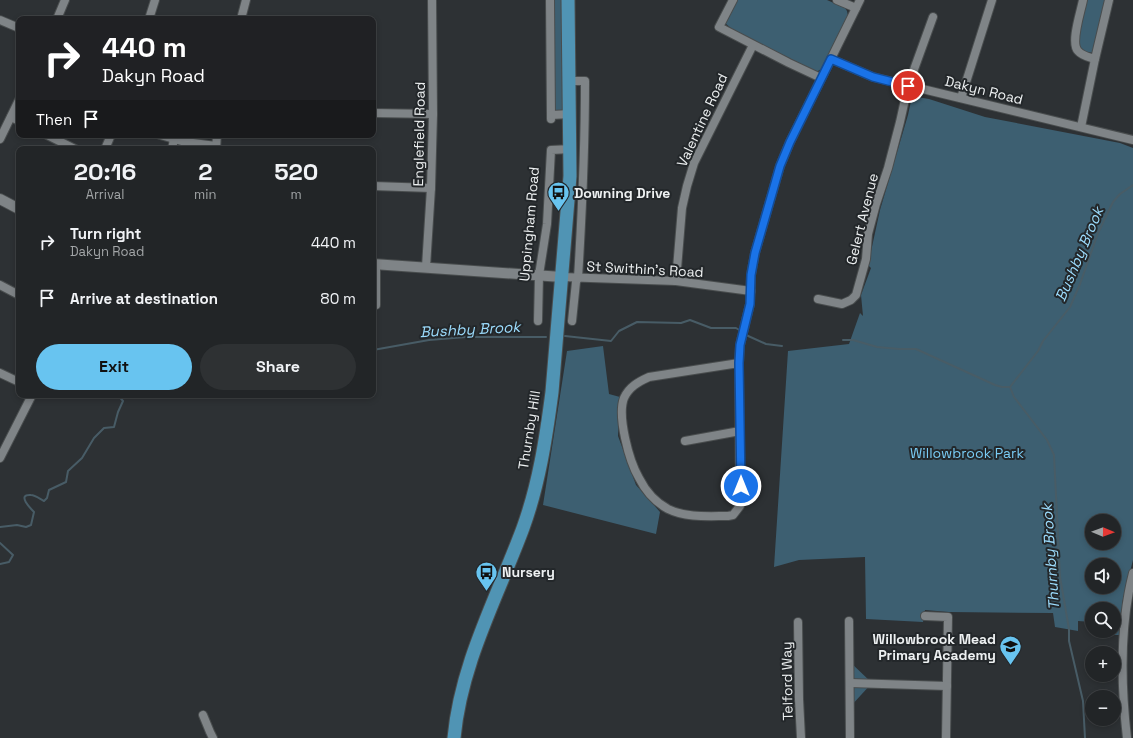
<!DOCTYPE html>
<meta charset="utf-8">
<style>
body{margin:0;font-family:"Space Grotesk",sans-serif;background:#2e3133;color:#f1f3f6;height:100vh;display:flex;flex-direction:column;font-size:15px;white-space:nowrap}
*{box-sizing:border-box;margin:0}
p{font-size:13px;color:#a2a5a7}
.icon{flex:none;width:22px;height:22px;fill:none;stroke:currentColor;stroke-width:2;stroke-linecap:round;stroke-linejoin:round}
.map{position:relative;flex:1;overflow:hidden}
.details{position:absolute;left:16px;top:146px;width:360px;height:252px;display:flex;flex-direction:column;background:#222527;border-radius:8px;box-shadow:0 2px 6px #0003,0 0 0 1px #3f4244}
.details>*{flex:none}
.guide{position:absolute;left:16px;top:16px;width:360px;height:122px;border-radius:8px;box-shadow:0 2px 6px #0003,0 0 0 1px #3f4244;background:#202124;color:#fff;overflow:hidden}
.needle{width:26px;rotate:91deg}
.controls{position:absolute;left:1085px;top:514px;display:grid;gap:8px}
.controls a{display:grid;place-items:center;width:36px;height:36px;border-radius:50%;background:#222527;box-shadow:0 2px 6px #0003,0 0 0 1px #3f4244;font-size:20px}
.pin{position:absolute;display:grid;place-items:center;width:34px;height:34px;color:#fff;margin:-17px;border:2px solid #fff;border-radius:50%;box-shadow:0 1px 4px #0007}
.me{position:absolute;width:44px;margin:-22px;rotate:0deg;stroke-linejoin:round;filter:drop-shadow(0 0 3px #0008)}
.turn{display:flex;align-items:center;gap:14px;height:84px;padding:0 20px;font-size:18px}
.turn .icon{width:52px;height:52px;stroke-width:2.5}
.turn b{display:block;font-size:28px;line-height:34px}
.then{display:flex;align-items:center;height:38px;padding:0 20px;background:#0003;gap:8px;font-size:15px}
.eta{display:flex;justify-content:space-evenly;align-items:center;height:68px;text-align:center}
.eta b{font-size:24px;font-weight:700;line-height:28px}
.action{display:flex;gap:8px;margin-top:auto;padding:8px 20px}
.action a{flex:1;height:46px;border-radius:24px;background:#68c4f0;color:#111;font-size:16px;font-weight:700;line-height:46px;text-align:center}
.action a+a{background:#2e3133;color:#f1f3f6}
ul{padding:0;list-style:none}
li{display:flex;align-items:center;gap:12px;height:56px;padding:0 20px}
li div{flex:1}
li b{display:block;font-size:15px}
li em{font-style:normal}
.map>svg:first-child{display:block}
</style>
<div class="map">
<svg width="1133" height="738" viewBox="0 0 1133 738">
<rect width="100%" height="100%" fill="#2d3134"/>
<g fill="#3d5f71" fill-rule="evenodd">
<polygon points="553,0 564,0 565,110 555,111"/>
<polygon points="736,0 827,0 845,8 847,11 848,16 821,69 818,71 815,71 733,30 725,23"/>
<polygon points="1086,0 1108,0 1096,53 1085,52 1081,50 1077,41"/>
<path d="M917 97 929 99 985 117 1120 143 1133 148V560L1122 603 1128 602 1124 635H1114L1116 624H1114V609H1092V622L1078 621V631L1055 627 1053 613 949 612 925 610 923 622 866 619 865 557 799 560 774 567 788 351 849 344 860 313 863 316 861 295 871 268 868 265 880 210 908 115 911 101ZM1092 521H1114V543H1092ZM1092 565H1114V587H1092Z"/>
<polygon points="603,346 609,394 620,397 618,436 636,485 660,512 656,534 543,505 567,351"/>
<polygon points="849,661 872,683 850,707"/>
</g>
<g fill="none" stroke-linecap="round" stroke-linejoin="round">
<g stroke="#485c66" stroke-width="2">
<polyline points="746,335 766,344 782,346"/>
<polyline points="565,336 611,341 619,331 637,322 681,323 690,320 711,328 736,328 741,331"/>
<polyline points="843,340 853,340 877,347 899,349 916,349 995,385 1002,387 1010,387 1038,351 1043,341 1070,307 1080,284 1098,233 1113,202 1120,194 1133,185"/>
<polyline points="373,350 429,340 466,337 546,337"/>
<polyline points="1010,387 1014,397 1047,440 1054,455 1060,577 1069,629 1069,641 1083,701 1085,738"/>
<path d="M0 527 17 525 26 527 31 525 34 512C31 509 16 494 31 495 35 495 40 499 44 501L47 498 49 490 66 482 68 471 82 458 94 438 104 428 114 427 118 412 123 401 118 395"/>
<polyline points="0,543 13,555 9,562 0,564"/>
</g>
<defs>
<g id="minor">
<polyline points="550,0 551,119"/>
<polyline points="733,0 719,27 789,63 821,78"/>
<polyline points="837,0 856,8"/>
<path d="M1083 0C1081 11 1070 43 1078 51 1082 56 1089 57 1095 59"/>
<polyline points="57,19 65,0"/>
<polyline points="149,19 155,0"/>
<polyline points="241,19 246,0"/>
<polyline points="0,20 19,28"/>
<polyline points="831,59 873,77 1133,140"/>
<path d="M570 81H585C585 147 582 213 578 278L576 282 572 321"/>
<polyline points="961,98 992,0"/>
<polyline points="373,113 433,114"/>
<polyline points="551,115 570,114"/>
<polyline points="11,117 19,121"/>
<polyline points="1081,127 1095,59 1109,0"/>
<polyline points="47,135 75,149"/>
<polyline points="160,135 185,142 216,146"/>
<polyline points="0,139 19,100"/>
<polyline points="105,149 111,135"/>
<polyline points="172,149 174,139"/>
<polyline points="216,149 217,135"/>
<polyline points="373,186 431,188"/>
<polyline points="376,264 376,305"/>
<polyline points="426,267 431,188 433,114 432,0"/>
<polyline points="562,277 676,281 751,291"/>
<polyline points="676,281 682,208 687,186 694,163 753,45"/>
<polyline points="0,285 19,295"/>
<polyline points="818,299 842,304 851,300 856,295 866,259 868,234 876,204 888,168 900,122 908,86 933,17"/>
<polyline points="538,321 539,275 547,224 551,150 571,149"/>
<path d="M739 363 649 377C638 382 629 387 624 398 617 416 629 461 639 478 645 490 655 502 668 509 686 518 709 516 728 516L733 515 740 506 739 363 740 345 750 304 751 275 755 253 780 166 790 142 860 0"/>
<polyline points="0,373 19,382"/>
<polyline points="685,441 740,431"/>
<polyline points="0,458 32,395"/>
<polyline points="925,616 948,617 946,738"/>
<polyline points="849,621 850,738"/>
<polyline points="798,622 799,699 801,738"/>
<polyline points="850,683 947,686"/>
<polyline points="203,715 210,732 213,738"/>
<path d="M1127 738C1121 686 1120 624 1133 573"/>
</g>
<g id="tertiary">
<polyline points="0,199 19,209"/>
<polyline points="373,264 562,277"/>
</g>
<path id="trunk" d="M454 738C461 663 497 598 523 528 539 484 546 438 552 392L570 176 568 0"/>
</defs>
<use href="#minor" stroke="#494d4e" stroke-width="10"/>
<use href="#tertiary" stroke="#494d4e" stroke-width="12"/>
<use href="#trunk" stroke="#494d4e" stroke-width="15"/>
<use href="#minor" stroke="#7f8487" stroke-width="8"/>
<use href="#tertiary" stroke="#7f8487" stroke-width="10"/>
<use href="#trunk" stroke="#5094b4" stroke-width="13"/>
</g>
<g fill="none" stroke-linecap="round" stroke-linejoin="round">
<defs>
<polyline id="route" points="741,486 739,363 740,345 750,304 751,275 755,253 780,166 790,142 831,59 873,77 908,86"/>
</defs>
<use href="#route" stroke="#114b97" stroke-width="10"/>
<use href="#route" stroke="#1a73e8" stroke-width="7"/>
</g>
<defs>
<symbol id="bus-pin" viewBox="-11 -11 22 30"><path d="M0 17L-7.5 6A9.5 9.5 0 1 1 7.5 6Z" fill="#68c4f0" stroke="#23272a"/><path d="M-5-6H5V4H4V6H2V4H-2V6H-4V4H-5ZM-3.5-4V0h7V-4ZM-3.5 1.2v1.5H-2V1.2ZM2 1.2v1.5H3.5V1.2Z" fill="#111"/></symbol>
<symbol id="school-pin" viewBox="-11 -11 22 30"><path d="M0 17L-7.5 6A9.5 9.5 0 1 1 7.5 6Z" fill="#68c4f0" stroke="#23272a"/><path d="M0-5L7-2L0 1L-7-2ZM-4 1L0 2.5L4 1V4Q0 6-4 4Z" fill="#111"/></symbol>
</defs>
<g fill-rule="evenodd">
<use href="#bus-pin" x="546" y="180" width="25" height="34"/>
<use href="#bus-pin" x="474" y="560" width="25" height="34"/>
<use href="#school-pin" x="998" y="634" width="25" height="34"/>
</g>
<g text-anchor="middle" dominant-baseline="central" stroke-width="4" stroke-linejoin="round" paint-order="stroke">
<g font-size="14" fill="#edf0f1" stroke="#23272a">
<text transform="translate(984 90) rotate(14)">Dakyn Road</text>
<text transform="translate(702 120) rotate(-65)">Valentine Road</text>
<text transform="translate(419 134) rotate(-89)">Englefield Road</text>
<text transform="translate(862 219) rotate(-76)">Gelert Avenue</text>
<text transform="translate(529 224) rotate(-85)">Uppingham Road</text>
<text transform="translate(645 269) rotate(3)">St Swithin's Road</text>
<text transform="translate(529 430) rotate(-81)">Thurnby Hill</text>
<text transform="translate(787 681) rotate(-91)">Telford Way</text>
</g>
<g font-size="14" font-weight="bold" fill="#edf0f1" stroke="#23272a" text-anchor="start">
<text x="574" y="193">Downing Drive</text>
<text x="502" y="572">Nursery</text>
<text x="996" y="639" text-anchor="end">Willowbrook Mead<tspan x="996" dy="16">Primary Academy</tspan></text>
</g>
<g font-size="14" fill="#79cbf4" stroke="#23272a">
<text x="967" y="453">Willowbrook Park</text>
</g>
<g font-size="15" font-style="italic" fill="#9cdcfd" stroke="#23272a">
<text transform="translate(1079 254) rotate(-67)">Bushby Brook</text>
<text transform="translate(470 329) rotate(-3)">Bushby Brook</text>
<text transform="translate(1050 557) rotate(-94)">Thurnby Brook</text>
</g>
</g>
</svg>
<div class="controls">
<a><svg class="needle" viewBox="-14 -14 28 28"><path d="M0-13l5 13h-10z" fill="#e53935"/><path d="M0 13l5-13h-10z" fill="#a2a5a7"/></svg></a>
<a><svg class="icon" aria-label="sound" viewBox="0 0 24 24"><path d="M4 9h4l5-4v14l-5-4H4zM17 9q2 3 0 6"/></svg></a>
<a><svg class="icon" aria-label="search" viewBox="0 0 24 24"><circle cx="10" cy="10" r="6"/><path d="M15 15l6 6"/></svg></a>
<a>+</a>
<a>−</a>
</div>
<div class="pin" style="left:908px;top:86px;background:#d93025"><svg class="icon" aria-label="arrive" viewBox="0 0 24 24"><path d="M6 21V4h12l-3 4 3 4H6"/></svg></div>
<svg class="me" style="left:741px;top:486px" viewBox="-20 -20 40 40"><circle r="17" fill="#1a73e8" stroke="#fff" stroke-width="3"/><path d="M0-11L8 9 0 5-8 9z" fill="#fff"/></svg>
<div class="guide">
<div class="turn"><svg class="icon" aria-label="right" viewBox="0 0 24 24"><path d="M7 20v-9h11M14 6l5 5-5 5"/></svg><div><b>440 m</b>Dakyn Road</div></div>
<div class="then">Then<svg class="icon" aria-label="arrive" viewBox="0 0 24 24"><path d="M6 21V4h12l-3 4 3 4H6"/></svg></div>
</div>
<section class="details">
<div class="eta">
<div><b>20:16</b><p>Arrival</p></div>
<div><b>2</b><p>min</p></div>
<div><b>520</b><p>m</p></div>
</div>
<ul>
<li><svg class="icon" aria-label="right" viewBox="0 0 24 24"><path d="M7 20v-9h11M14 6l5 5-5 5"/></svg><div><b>Turn right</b><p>Dakyn Road</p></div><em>440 m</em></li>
<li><svg class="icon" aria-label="arrive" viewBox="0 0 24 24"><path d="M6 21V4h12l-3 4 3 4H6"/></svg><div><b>Arrive at destination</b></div><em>80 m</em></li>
</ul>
<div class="action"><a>Exit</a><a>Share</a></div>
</section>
</div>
